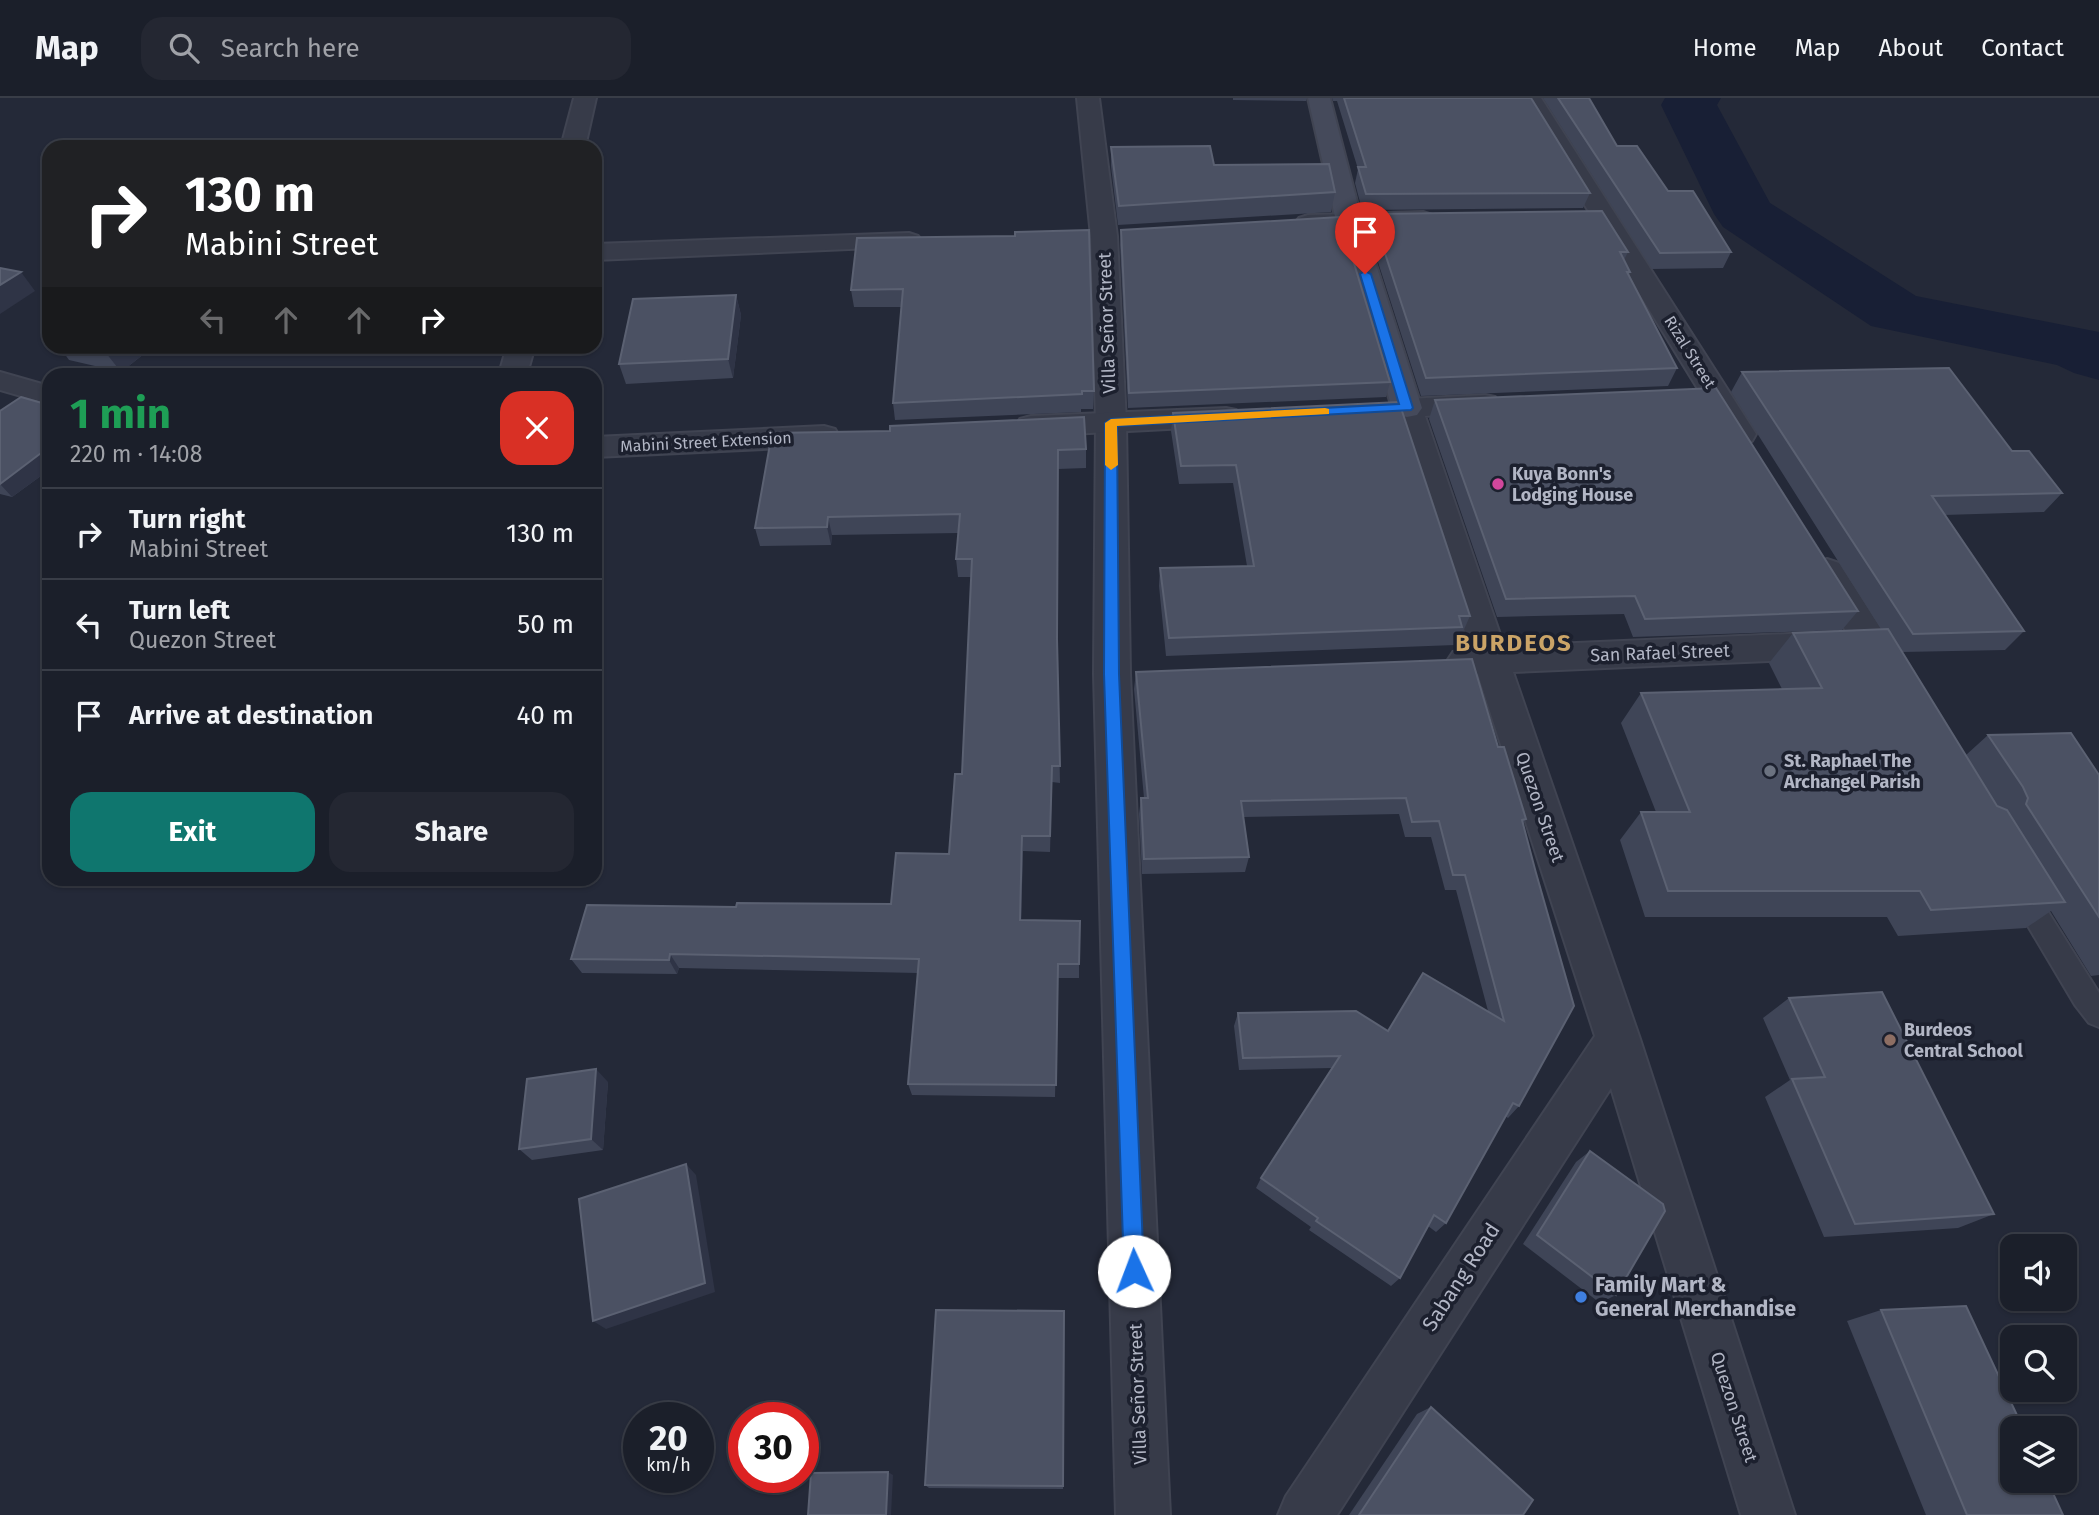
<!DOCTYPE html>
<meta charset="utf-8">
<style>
body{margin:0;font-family:"Fira Sans",sans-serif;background:#242732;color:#f1f3f6;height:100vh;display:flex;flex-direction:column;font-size:26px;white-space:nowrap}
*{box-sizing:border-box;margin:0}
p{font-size:23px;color:#a0a2a8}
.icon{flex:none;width:38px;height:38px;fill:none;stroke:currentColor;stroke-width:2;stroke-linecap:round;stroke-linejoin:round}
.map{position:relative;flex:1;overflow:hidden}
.sheet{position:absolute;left:42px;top:270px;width:560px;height:518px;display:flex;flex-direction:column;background:#1b1f2a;border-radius:21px;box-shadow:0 2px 5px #0004,0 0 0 2px #393d47}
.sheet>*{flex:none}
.top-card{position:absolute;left:42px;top:42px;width:560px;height:214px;border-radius:21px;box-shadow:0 2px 5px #0004,0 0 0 2px #393d47;background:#202124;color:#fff;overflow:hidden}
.tools{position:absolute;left:2000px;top:1136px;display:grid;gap:14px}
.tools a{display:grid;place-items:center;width:77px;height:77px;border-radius:14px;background:#1b1f2a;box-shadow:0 2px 5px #0004,0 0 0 2px #393d47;font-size:35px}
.speed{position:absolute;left:623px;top:1304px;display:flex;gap:14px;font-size:35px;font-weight:700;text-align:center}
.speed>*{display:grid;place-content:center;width:91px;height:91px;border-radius:50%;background:#1b1f2a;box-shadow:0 2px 5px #0004,0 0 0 2px #393d47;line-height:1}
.speed small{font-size:18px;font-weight:400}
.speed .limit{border:10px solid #d22;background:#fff;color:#111}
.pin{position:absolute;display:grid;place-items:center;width:60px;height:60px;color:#fff;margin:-72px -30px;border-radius:50% 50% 50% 0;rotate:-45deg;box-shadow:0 0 7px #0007}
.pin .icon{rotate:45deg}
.me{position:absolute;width:77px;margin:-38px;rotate:358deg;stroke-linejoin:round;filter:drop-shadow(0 0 5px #0008)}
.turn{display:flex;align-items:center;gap:24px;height:147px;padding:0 28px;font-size:32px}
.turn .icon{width:91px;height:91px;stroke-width:2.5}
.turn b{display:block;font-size:49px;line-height:60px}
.lanes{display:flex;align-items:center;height:66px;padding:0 28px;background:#0003;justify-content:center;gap:35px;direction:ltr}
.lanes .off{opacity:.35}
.round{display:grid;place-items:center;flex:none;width:74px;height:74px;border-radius:21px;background:#242732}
.overview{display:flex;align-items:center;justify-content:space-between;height:119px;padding:0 28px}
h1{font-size:42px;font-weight:700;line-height:52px;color:#1e9e55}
.cta{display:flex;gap:14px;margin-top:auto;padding:14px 28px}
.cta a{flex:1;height:80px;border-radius:21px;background:#0f766e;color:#fff;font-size:28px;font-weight:700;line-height:80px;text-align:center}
.cta a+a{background:#242732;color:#f1f3f6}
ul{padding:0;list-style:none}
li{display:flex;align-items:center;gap:21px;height:91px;padding:0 28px;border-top:2px solid #393d47}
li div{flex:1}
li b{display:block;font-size:26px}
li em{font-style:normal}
header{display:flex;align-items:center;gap:42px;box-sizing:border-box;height:98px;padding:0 35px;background:#1b1f2a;border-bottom:2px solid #393d47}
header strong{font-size:33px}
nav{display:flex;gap:38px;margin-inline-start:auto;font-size:24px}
.search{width:490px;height:63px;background:#242732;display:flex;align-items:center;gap:18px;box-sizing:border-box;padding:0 24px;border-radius:21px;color:#a0a2a8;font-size:26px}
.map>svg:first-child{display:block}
</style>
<header>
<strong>Map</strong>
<div class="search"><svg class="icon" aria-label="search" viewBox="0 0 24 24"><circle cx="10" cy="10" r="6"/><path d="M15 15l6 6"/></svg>Search here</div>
<nav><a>Home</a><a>Map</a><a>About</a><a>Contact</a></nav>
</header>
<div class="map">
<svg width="2099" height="1417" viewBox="0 0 2099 1417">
<rect width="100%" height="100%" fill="#242938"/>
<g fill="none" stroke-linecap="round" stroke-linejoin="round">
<polygon fill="#181f35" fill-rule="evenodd" points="1665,0 1721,0 1717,7 1770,105 1916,198 2099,234 2099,282 2074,275 2057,267 1871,228 1723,129 1714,116 1661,7"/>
<defs>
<polygon id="service" points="2021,782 2030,785 2099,895 2099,929 2089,925 2075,907 2012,801 2008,793 2012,785"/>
<g id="minor">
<polygon points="574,0 596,0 585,49 561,49"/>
<polygon points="1077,0 1099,0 1117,138 1126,325 1130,576 1170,1417 1116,1417 1094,576 1096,325 1091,138"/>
<polygon points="1519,0 1541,0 1756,336 1752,343 1741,346 1730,343"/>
<polygon points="1423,114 1432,117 1436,122 1432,127 1308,133 1299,130 1295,125 1299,120 1308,117"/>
<polygon points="909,135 918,138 922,143 918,148 595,162 595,146"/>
<polygon points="507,248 535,248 527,276 499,276"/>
<polygon points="1485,297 1495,299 1500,306 1495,313 1425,318 1504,548 1835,534 1847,538 1852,547 1847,556 1835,560 1513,574 1640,941 1795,1417 1741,1417 1611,990 1337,1417 1278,1417 1286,1398 1595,938 1478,576 1465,576 1453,572 1447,563 1453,554 1470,549 1392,310 1397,303 1407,301"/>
<polygon points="1827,461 1839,465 1904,567 1909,577 1904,587 1891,591 1878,587 1810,473 1815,465"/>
</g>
<g id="tertiary">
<polygon points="0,274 49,288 49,306 0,292"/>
<polygon points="1226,310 1236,312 1241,319 1236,326 1226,328 1031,338 1020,335 1016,328 1020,321 1031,318"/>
<polygon points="824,328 835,331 839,338 835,345 824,348 595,359 595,339"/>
</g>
<polygon id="secondary" points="1308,0 1330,0 1362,123 1422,310 1417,317 1407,319 1397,317 1392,310 1336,123"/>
</defs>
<use href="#service" stroke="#404452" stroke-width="4"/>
<use href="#minor" stroke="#404452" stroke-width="4"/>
<use href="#tertiary" stroke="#404452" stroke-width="4"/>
<use href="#secondary" stroke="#404452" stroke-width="4"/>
<use href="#service" fill="#373b49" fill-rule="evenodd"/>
<use href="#minor" fill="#373b49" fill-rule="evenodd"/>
<use href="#tertiary" fill="#373b49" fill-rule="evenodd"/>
<use href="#secondary" fill="#454a5b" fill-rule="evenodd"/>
</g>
<g fill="#3f4557">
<polygon points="1233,0 1307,0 1306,3 1233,2"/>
<polygon points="1332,0 1531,0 1590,95 1583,110 1362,112 1355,85 1358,71 1337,3 1333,3"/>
<polygon points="1543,0 1589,0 1617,48 1668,93 1731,154 1723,170 1652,171"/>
<polygon points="1111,49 1214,67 1335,94 1331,114 1118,127 1111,68"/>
<polygon points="1372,116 1628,154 1624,162 1630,174 1629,178 1677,270 1668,288 1421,298 1368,133"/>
<polygon points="1121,132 1390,284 1386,299 1128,310 1120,147"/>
<polygon points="857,140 1094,293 1093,311 1081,311 1081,314 895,322 893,305 901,209 854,209 851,192"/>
<polygon points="736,197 741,217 733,280 626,286 619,266"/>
<polygon points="59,248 154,248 121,274 69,262"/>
<polygon points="1742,274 2012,353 2062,395 2044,414 1944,417 2024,533 2005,552 1902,554 1966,657 1988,637 2099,677 2099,877 2091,878 2051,813 2026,830 1898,838 1887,819 1645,819 1620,742 1641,714 1656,714 1621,625 1641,595 1782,591 1769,565 1793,535 1881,531 1731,294"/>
<polygon points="1435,302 1858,513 1842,532 1633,539 1624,516 1497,519 1429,321"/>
<polygon points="49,307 49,372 12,399 0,396 0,313"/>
<polygon points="1173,315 1470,518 1462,536 1459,536 1455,547 1166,558 1159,488 1160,470 1247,468 1233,385 1179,386 1171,333"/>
<polygon points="772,335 1086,351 1086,370 1058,371 1057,541 1060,685 1052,684 1050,754 1023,753 1021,822 1079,866 1079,880 1058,880 1055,999 912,997 908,986 918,875 679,870 677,876 582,875 571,861 736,809 891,806 949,756 962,676 971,479 958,479 956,461 958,435 832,437 831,447 760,448 755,430"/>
<polygon points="1136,574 1498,649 1526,721 1523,726 1519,1008 1508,1020 1505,1018 1446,1125 1436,1134 1428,1128 1400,1180 1391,1188 1309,1132 1311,1129 1256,1090 1261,1080 1332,970 1239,972 1234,928 1238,915 1388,933 1488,913 1456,792 1445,792 1431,739 1405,739 1399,716 1243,719 1249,759 1245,774 1142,776 1139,716 1141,700 1144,700 1134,591"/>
<polygon points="1789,900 1994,1116 1958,1130 1824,1139 1765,999 1790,982 1763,920"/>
<polygon points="608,984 603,1052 532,1062 519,1051"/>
<polygon points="1590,1053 1616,1197 1600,1205 1523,1146 1576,1064"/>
<polygon points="1881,1212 2063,1417 1926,1417 1847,1223"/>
<polygon points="1431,1309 1523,1417 1349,1417 1417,1316"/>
<polygon points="925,1387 1063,1388 1063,1391 929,1390"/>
</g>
<g fill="#2f3446">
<polygon points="21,174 35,193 0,216 0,187"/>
<polygon points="736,197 741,217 733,280 728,261"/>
<polygon points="114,248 154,248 121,274 106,255"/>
<polygon points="45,352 49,356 49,372 12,399 0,386"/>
<polygon points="828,419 832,437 831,447 827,429"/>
<polygon points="1022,738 1023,753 1021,837 1020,822"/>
<polygon points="670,856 679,870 677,876 669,862"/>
<polygon points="596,971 608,984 603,1052 591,1041"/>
<polygon points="686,1066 696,1077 715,1194 606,1231 593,1223"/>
<polygon points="888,1374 893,1377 891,1417 886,1417"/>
</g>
<g fill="#4b5163" stroke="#5b6172" stroke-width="2">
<polygon points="1344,0 1531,0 1590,95 1366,96 1358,69 1366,69"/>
<polygon points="1558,0 1589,0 1617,48 1637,48 1668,93 1693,93 1731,154 1660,155"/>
<polygon points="1210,48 1214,67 1329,66 1335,94 1119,108 1111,49"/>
<polygon points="1602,113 1628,154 1620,154 1630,174 1627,174 1677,270 1426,280 1372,116"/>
<polygon points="1340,119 1390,284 1129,295 1121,132"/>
<polygon points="1089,132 1094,293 1082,293 1082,296 893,305 903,191 851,192 857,140 1015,138 1015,134"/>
<polygon points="0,170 21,174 0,187"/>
<polygon points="736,197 728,261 619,266 633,201"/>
<polygon points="81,248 114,248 106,255"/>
<polygon points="1949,270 2012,353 2029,353 2062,395 1932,398 2024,533 1913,536 1742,274"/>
<polygon points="1716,290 1858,513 1645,521 1635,498 1506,501 1435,302"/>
<polygon points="21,299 49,307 49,353 45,352 0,386 0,313"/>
<polygon points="1399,304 1470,518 1459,518 1462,529 1169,540 1160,470 1254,468 1236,367 1181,368 1173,315"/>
<polygon points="1084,319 1086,351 1058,352 1057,541 1060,668 1052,668 1050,738 1022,738 1020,822 1080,823 1079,866 1058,866 1056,987 908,986 919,861 670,856 669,862 571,861 587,807 736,809 737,805 891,806 896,755 949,756 955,676 962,676 972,461 956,461 960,416 828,419 827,429 755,430 772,335 890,333 890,328"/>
<polygon points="1888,531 1997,708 2007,712 2065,804 1931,812 1920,793 1668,793 1641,714 1690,714 1641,595 1822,590 1793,535"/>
<polygon points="1472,561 1498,649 1504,649 1526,721 1522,722 1536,775 1574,908 1519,1008 1513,1005 1446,1125 1434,1117 1400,1180 1316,1123 1318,1120 1261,1080 1340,958 1243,960 1238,915 1356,913 1388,933 1423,875 1504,923 1465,777 1453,777 1439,723 1412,724 1406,700 1241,703 1249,759 1144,761 1141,700 1148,700 1136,574"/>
<polygon points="2071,635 2099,677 2099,819 2026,706 2028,700 2023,689 1988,637"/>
<polygon points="1882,894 1994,1116 1855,1126 1792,981 1825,979 1789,900"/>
<polygon points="596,971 591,1041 519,1051 527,981"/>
<polygon points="1590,1053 1663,1106 1665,1113 1616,1197 1537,1137"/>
<polygon points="686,1066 705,1185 593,1223 579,1101"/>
<polygon points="1966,1208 2023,1330 2012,1330 2012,1382 2047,1382 2063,1417 1967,1417 1881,1212"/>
<polygon points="936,1212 1064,1213 1063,1388 925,1387"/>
<polygon points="1431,1309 1533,1402 1523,1417 1359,1417"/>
<polygon points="888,1374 886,1417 808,1417 811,1375"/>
</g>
<polygon fill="#1a73e8" stroke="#114b97" stroke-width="2" points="1365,173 1371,176 1413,310 1411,312 1117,328 1119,576 1144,1173 1141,1180 1134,1183 1127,1180 1124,1173 1104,576 1105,325 1111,321 1399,306 1360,176"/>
<polygon fill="#f59e0b" points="1325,310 1329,311 1329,316 1117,328 1118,367 1111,372 1105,367 1105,325 1111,321"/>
<circle fill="#d1479c" stroke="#1c202e" stroke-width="2.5" cx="1498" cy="386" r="7"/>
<circle fill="#6b7280" stroke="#1c202e" stroke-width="2.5" cx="1770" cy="673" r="7"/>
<circle fill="#8d6e63" stroke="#1c202e" stroke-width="2.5" cx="1890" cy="942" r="7"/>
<circle fill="#3f7fe0" stroke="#1c202e" stroke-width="2.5" cx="1581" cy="1199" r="7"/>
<g text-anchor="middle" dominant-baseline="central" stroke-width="7" stroke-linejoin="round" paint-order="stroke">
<g font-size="16" fill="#b2b6c5" stroke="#1c202e">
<text transform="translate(1690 254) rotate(58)">Rizal Street</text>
<text transform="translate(706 344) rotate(-3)">Mabini Street Extension</text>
</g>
<g font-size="18" fill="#b2b6c5" stroke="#1c202e">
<text transform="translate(1107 225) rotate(-92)">Villa Señor Street</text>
<text transform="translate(1660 555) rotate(-2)">San Rafael Street</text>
<text transform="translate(1540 709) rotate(71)">Quezon Street</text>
<text transform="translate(1138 1296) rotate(-92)">Villa Señor Street</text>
<text transform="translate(1734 1309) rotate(72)">Quezon Street</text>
</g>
<g font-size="18" font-weight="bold" fill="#b2b6c5" stroke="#1c202e" text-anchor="start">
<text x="1512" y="376">Kuya Bonn's<tspan x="1512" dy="21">Lodging House</tspan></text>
<text x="1784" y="663">St. Raphael The<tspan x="1784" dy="21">Archangel Parish</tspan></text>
<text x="1904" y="932">Burdeos<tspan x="1904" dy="21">Central School</tspan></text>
</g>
<g font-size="21" fill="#b2b6c5" stroke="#1c202e">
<text transform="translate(1461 1179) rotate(-57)">Sabang Road</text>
</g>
<g font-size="21" font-weight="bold" fill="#b2b6c5" stroke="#1c202e" text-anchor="start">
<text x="1595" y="1187">Family Mart &amp;<tspan x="1595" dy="24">General Merchandise</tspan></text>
</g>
<g font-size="24" font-weight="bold" letter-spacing="2" fill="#cba467" stroke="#1c202e">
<text x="1514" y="545">BURDEOS</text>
</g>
</g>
</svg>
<div class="tools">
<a><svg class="icon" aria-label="sound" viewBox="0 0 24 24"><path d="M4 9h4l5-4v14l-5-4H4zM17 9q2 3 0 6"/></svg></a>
<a><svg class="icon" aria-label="search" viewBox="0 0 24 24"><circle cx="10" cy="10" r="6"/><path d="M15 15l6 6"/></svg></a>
<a><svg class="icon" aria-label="layers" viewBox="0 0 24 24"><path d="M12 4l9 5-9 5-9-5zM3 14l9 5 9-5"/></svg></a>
</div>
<div class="speed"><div>20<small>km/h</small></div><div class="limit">30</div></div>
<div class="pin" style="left:1365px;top:176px;background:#d93025"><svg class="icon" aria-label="arrive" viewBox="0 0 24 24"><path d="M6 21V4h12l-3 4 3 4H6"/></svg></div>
<svg class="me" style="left:1134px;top:1173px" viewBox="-20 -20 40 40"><circle r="19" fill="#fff"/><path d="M0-13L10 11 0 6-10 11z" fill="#1a73e8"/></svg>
<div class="top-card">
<div class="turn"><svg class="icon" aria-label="right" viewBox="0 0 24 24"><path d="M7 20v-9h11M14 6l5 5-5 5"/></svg><div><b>130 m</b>Mabini Street</div></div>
<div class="lanes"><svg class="icon off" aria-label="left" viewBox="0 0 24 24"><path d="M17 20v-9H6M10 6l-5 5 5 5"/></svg><svg class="icon off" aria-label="ahead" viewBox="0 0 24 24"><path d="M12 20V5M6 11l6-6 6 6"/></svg><svg class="icon off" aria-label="ahead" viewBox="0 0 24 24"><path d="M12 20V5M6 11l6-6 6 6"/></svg><svg class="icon" aria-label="right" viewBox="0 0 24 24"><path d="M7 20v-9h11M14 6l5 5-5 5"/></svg></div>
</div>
<section class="sheet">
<div class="overview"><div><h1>1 min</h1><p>220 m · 14:08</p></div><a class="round" style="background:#d93025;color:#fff"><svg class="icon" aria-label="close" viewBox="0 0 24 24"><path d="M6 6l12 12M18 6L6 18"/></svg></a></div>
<ul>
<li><svg class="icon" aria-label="right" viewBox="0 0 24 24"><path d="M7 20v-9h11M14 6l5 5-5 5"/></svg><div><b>Turn right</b><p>Mabini Street</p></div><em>130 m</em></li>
<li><svg class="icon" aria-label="left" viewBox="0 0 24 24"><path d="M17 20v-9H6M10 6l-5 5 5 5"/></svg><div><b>Turn left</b><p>Quezon Street</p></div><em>50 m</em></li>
<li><svg class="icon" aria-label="arrive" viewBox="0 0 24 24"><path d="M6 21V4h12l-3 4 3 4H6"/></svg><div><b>Arrive at destination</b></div><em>40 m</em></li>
</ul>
<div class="cta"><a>Exit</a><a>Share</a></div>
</section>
</div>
